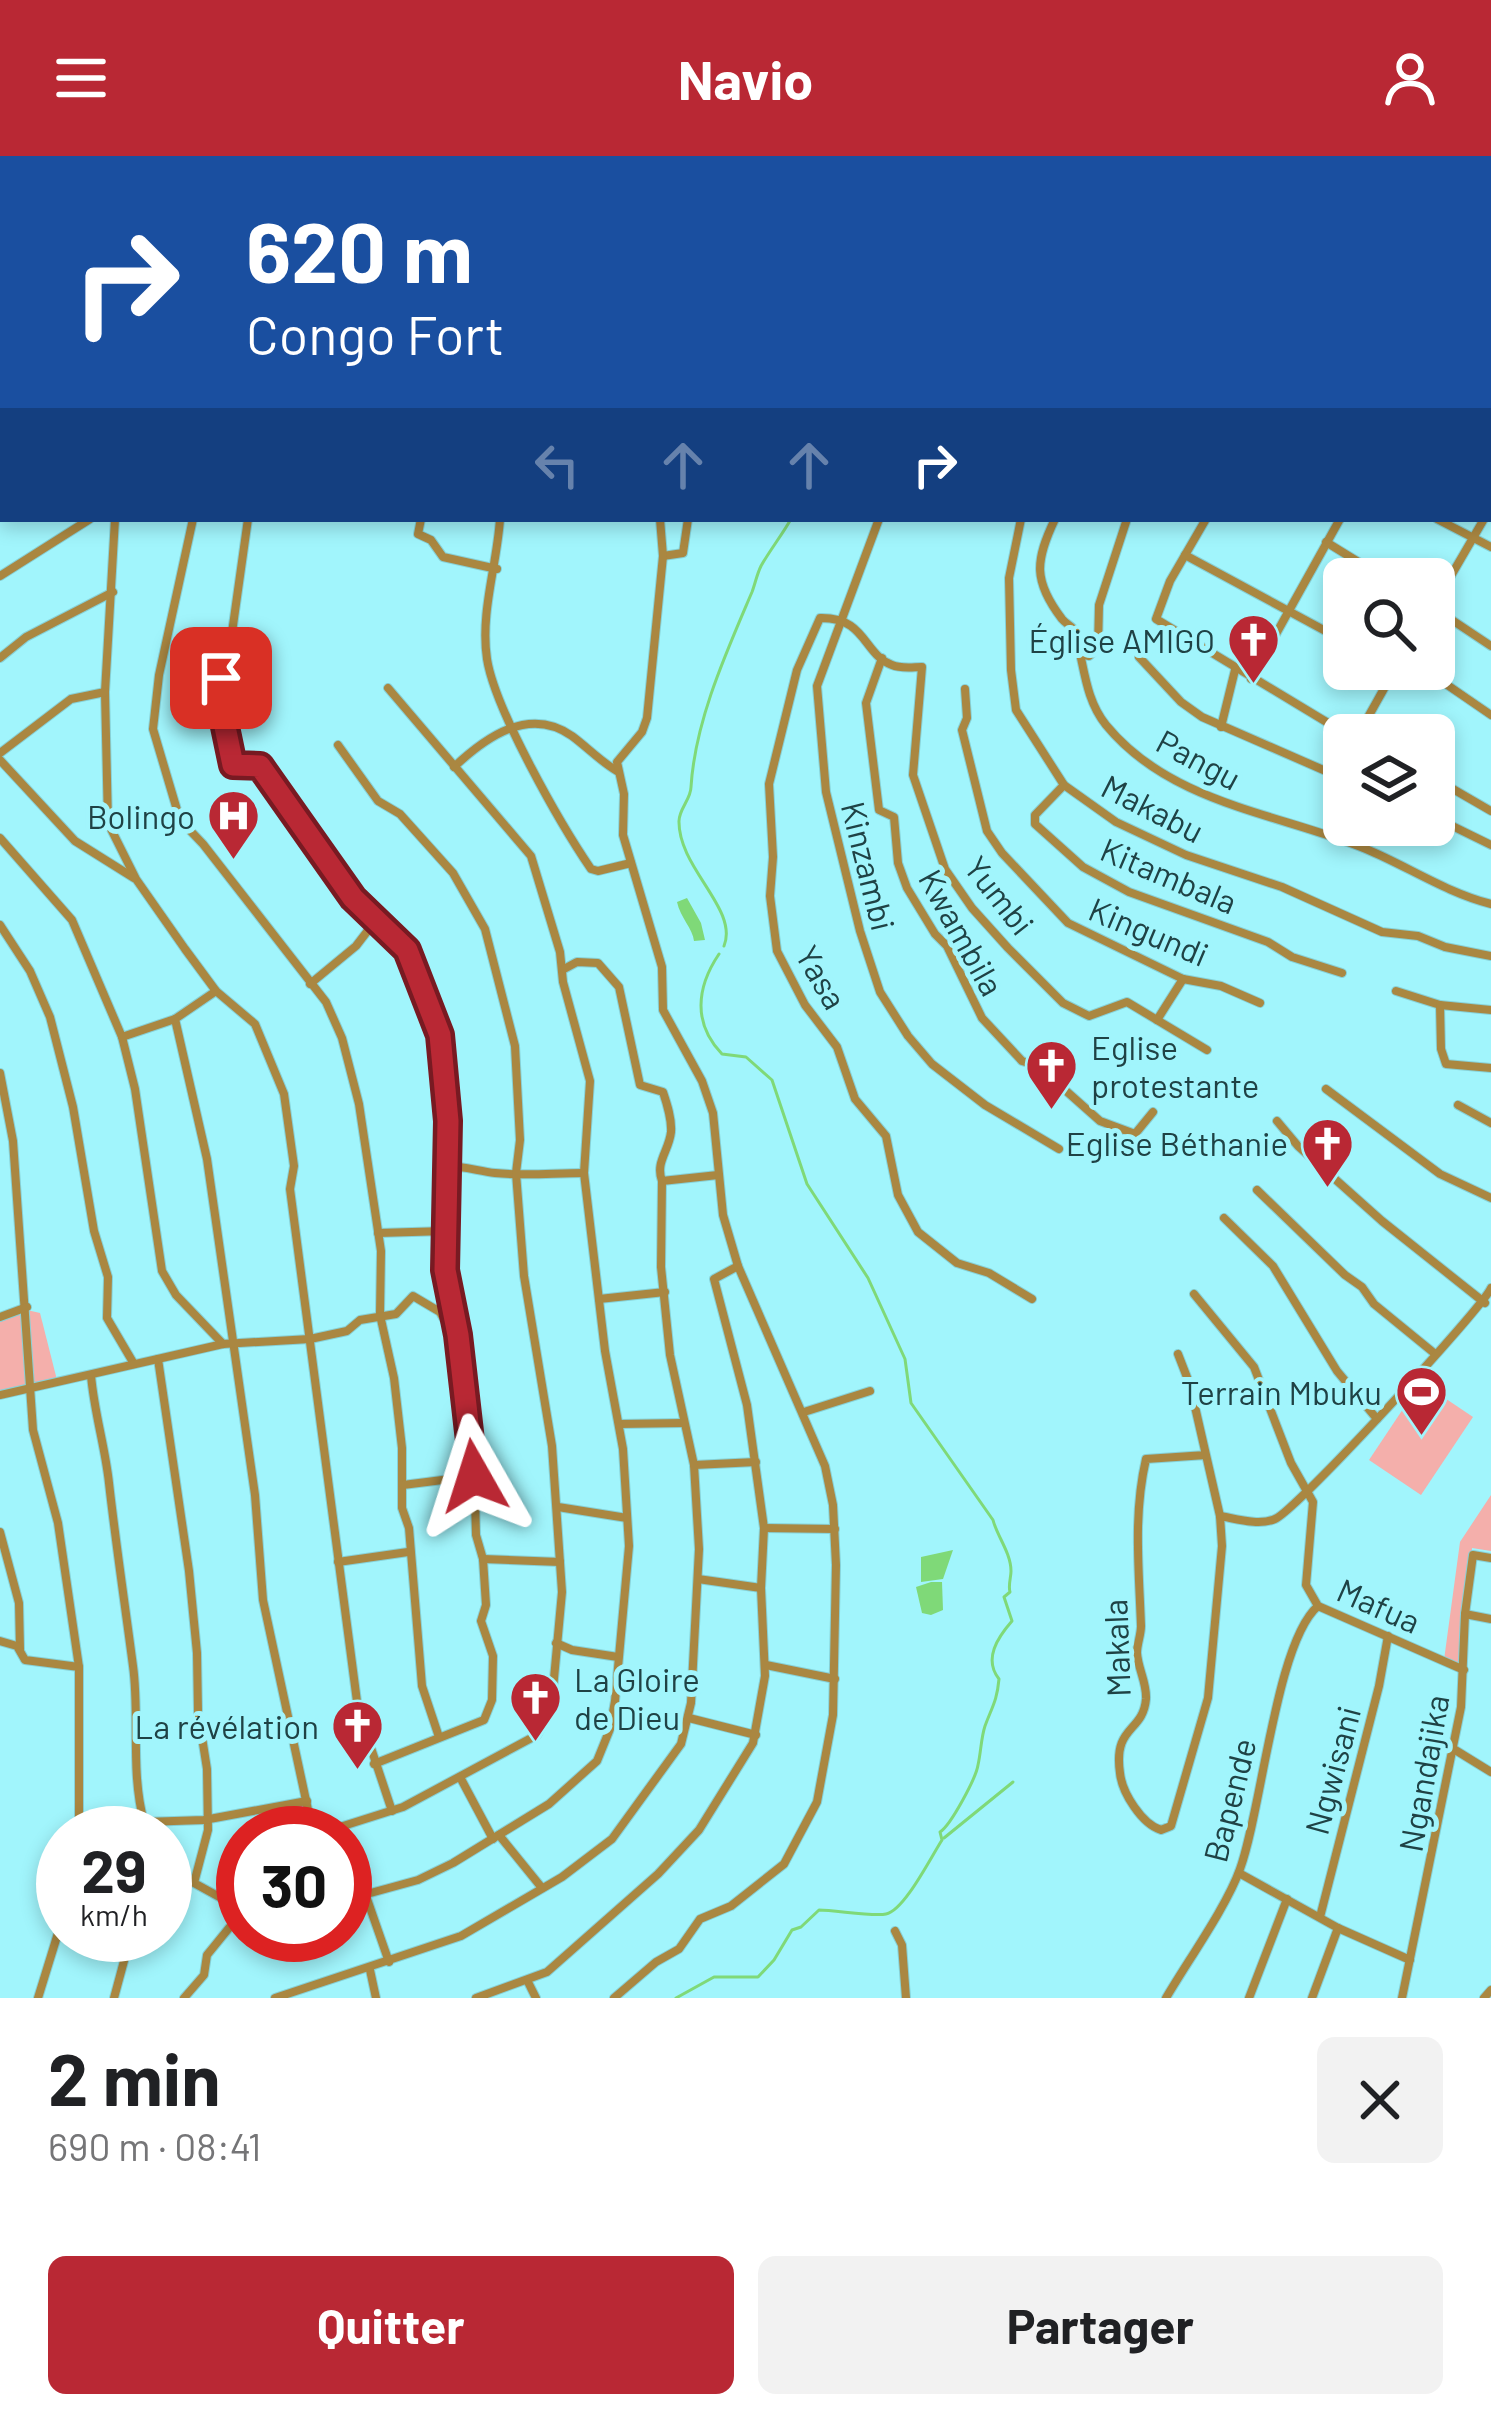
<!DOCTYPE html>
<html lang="fr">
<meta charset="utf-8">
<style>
body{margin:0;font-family:Barlow,sans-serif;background:#f2f2f2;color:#202124;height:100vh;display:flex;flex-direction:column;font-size:45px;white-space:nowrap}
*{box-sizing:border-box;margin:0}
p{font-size:39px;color:#757577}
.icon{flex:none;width:66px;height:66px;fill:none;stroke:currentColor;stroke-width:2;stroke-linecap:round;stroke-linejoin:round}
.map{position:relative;height:1842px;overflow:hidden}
.side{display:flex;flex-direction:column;background:#fff;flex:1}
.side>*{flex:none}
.guide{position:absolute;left:0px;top:0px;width:1491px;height:366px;box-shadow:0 6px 18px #0003;background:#1a4fa0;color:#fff;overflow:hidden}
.controls{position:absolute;left:1323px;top:402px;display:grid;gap:24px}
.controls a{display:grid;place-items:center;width:132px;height:132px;border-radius:18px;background:#fff;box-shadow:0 6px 18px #0003;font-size:60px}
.speed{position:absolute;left:36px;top:1650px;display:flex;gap:24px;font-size:60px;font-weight:700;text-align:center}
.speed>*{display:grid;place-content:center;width:156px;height:156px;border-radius:50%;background:#fff;box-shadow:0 6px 18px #0003;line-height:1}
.speed small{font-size:30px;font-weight:400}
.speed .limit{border:18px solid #d22;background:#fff;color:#111}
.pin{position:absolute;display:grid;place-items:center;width:102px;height:102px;color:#fff;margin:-51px;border-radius:24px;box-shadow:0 6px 18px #0006}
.me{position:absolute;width:132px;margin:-66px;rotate:354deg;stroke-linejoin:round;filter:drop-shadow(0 0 9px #0008)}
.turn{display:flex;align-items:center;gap:42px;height:252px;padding:0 48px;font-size:54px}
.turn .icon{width:156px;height:156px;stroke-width:2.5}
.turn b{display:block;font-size:84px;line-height:102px}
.lanes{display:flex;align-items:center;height:114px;padding:0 48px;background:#0003;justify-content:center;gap:60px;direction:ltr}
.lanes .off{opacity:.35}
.round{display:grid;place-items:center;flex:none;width:126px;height:126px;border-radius:18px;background:#f2f2f2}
.summary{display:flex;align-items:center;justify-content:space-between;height:204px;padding:0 48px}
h1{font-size:72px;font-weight:700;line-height:90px}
.action{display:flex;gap:24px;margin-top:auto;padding:24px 48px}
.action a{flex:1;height:138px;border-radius:18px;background:#b92834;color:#fff;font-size:48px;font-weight:700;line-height:138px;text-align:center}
.action a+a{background:#f2f2f2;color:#202124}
header{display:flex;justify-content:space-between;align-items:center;height:156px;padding:0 48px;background:#b92834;color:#fff;font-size:54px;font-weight:700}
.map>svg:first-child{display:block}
</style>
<header><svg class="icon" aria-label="menu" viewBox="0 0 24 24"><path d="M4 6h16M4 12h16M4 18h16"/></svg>Navio<svg class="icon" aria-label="person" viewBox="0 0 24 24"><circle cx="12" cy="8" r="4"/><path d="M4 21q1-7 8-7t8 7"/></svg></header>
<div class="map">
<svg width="1491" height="1842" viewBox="0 0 1491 1842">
<rect width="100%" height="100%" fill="#a1f5fc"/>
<g fill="#f4afab">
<polygon points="27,1154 40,1157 57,1224 0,1239 0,1163"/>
<polygon points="1421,1226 1473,1261 1421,1339 1369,1304"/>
<polygon points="1491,1339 1491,1395 1472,1392 1464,1514 1444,1504 1460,1386"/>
</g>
<g fill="#7fd978">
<path d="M687 742 701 767 705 784 694 785C693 773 680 761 677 746Z"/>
<polygon points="953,1394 943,1423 921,1426 921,1401"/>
<polygon points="931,1426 942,1426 943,1454 931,1459 922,1457 916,1431"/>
</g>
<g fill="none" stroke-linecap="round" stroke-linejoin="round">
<g stroke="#7fd978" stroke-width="3">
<polyline points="954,3 958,0"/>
<path d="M724 790C739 753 678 712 679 665 679 653 691 643 691 631 695 565 726 497 752 436 755 428 757 418 761 410 770 394 782 379 791 363"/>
<polyline points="944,1682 1013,1626"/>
<path d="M676 1842 714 1821H758L774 1804 792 1774 801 1771 819 1754C835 1754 874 1761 886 1758 904 1755 931 1701 942 1684L940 1676C951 1669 976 1622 978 1609 981 1596 981 1582 985 1570 992 1551 997 1545 999 1523 983 1503 998 1481 1012 1465L1004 1441 1010 1436C1008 1429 1011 1422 1011 1415 1011 1397 997 1380 993 1364L911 1247 905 1203 868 1122 807 1028 772 924 746 901 722 898C693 868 696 832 719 798"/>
</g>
<defs>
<g id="street">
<polyline points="513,0 517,3"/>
<polyline points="1250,0 1255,3"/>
<polyline points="1359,0 1362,3"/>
<polyline points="1450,0 1453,3"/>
<polyline points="19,3 20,0"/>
<polyline points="127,3 128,0"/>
<polyline points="216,3 216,0"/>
<polyline points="289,3 290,0"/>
<polyline points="366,3 367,0"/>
<polyline points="465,3 468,0"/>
<polyline points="568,3 570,0"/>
<polyline points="634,3 635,0"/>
<polyline points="696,3 698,0"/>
<polyline points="753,3 754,0"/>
<polyline points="1063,3 1066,0"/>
<polyline points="1226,3 1230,0"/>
<polyline points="1312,3 1314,0"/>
<polyline points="0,30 3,28"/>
<polyline points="1488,43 1491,47"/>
<polyline points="1488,114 1491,111"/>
<polyline points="0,138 3,141"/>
<polyline points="0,241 3,239"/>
<polyline points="1488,301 1491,303"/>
<polyline points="0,327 3,325"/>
<polyline points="1488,356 1491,352"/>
<polyline points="115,363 105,536 108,667 136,723 185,793 216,835 255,868 284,938 294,1010 290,1033 358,1553 392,1655"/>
<polyline points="193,363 159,519 153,573 180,664 203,688 326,846 342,882 359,948 381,1095 380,1159 394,1222 402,1292 402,1352 409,1372 422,1530 439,1581"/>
<polyline points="248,363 227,512 220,526 229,547 224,565 233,609 260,610 353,742 407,794 440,879 448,965 444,1114 458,1179 474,1305 476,1379 483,1403 486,1449 481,1465 493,1500 492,1544 484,1564 374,1608"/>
<polyline points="421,363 418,378 431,384 443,401 497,413"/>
<path d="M500 363C497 409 480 457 487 503 495 554 561 669 591 713L598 715 631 707"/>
<polyline points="879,363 817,530 826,636 860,775 880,836 908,880 932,908 985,949 1059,993"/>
<polyline points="1021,363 1009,422 1011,514 1016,554 1064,629 1116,666 1186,699 1282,731 1382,776 1418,780 1445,791 1491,800"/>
<path d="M1055 363C1035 405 1033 425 1062 463 1066 468 1072 470 1075 475 1081 483 1079 493 1081 502 1086 526 1090 549 1106 569 1171 648 1278 657 1366 693 1407 710 1447 737 1491 748"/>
<polyline points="1206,363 1170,425 1156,463 1348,579"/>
<polyline points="1437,363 1491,391"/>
<polyline points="1326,386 1386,423"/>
<polyline points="1185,399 1344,485"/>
<polyline points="663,400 683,397 688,363"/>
<polyline points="0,420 90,363"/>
<polyline points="1434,449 1484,363"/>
<polyline points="1434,452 1491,490"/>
<polyline points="1081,498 1089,500 1098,492 1099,449 1127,363"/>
<polyline points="1139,501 1181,546 1202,561 1344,623"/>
<polyline points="0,502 26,481 113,436"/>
<polyline points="882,502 866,547 879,654 894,661 898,707 907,732 935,778 947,790 982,862 1022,905 1038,910 1100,965 1135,978 1153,956"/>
<polyline points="1424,513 1491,559"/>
<polyline points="1251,523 1340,363"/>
<polyline points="965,533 967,562 962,574 987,675 1002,697 1068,767 1183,823 1221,830 1260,847"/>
<polyline points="1221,571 1235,514"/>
<polyline points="1358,579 1395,513"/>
<polyline points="0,597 71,543 105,536"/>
<polyline points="0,604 75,685 134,722"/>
<path d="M454 611C486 581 529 550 572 580 587 591 600 605 617 615"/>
<polyline points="1434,622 1491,655"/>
<polyline points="1064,629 1035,659 1035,668 1083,711 1129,736 1268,786 1292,801 1342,817"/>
<polyline points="1434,661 1491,689"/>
<polyline points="0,682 72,764 122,881 135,933 162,1115 176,1139 223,1188"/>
<polyline points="0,769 30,815 50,861 73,951 94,1075 108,1121 107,1162 134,1208"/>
<polyline points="310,828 356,790 376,764"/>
<polyline points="216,835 175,863 207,1003 255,1339 263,1444 313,1677"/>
<polyline points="1396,835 1440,849 1491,854"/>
<polyline points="1440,849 1441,893 1446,908 1491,912"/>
<polyline points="1157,864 1183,823"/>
<polyline points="122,881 175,863"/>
<polyline points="0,917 13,985 33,1274 58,1367 79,1511 79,1677"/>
<polyline points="1326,933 1440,1018 1491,1042"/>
<polyline points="1458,949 1491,967"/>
<polyline points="1277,965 1298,990 1382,1065 1485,1147"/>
<path d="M446 1010C464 1010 478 1015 495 1017 524 1020 553 1017 584 1017"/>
<polyline points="662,1025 718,1019"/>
<polyline points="1257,1034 1345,1119 1362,1131 1374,1148 1434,1197"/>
<polyline points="1224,1062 1273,1110 1337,1215 1377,1263"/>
<polyline points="378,1077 446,1075"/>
<polyline points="1194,1138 1254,1211 1291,1307 1313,1346 1306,1429 1318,1450 1464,1514"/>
<polyline points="599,1143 665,1136"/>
<path d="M1032 1143 989 1117 957 1107 918 1076 898 1039 886 980 855 943 837 891 805 849 777 795 770 740 773 701 769 628 797 514 820 462C866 461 863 498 892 509 901 513 913 511 922 511L913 619 945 713 972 752 1008 792 1063 847 1089 860 1127 846 1207 894"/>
<polyline points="0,1161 27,1151"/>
<path d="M1178 1198 1190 1229 1220 1360 1222 1390 1208 1542 1171 1670 1161 1674C1142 1668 1122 1637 1120 1617 1113 1569 1143 1577 1146 1543 1147 1527 1138 1513 1137 1497 1137 1488 1141 1479 1141 1470 1139 1413 1133 1359 1146 1303L1206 1299"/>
<polyline points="158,1203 189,1415 197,1497 198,1556 207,1613 208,1674 194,1727 243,1754"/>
<path d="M91 1219C94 1256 105 1290 109 1327 116 1389 125 1449 133 1510 140 1560 130 1614 144 1666L142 1677"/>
<polyline points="0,1239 223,1188 310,1183 347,1175 360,1164 396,1158 413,1140 440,1156 451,1176 458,1179"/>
<polyline points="804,1256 870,1235"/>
<polyline points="619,1268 683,1267"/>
<polyline points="694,1309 756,1306"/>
<polyline points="403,1329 474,1320"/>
<polyline points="558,1351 627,1362"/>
<path d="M1220 1360C1237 1363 1259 1370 1275 1363 1295 1355 1482 1153 1491 1132"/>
<polyline points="764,1372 835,1373"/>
<polyline points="0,1376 19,1447 20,1493"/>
<polyline points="483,1403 560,1406"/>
<polyline points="338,1406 408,1396"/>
<polyline points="698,1423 761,1432"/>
<polyline points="1465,1458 1491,1463"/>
<polyline points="0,1485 17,1490 25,1504 79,1511"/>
<polyline points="556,1487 572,1494 618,1501"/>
<polyline points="766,1509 835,1523"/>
<polyline points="689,1562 756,1579"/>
<polyline points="1452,1592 1491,1616"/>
<polyline points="460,1621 493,1683"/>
<polyline points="144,1666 204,1664 307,1645"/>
<polyline points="321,1677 403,1651 537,1579 551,1555 562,1436 552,1290 524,1120 516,1017 520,984 515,890 485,773 453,717 400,658 378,645 338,589"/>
<polyline points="499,1679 542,1732"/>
<polyline points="1239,1717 1338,1772 1410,1804"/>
<polyline points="366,1740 389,1806"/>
<polyline points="345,1744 418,1724 453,1707 549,1648 597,1605 610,1573 615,1545 629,1390 623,1293 605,1195 584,1017 590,925 563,826 560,796 531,700 388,532"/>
<polyline points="1320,1761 1379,1530 1388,1480"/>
<polyline points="895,1775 902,1789 906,1842"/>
<polyline points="370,1814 376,1842"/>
<polyline points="527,1824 536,1842"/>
<polyline points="38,1842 63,1761"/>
<polyline points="114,1842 131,1779"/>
<polyline points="184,1842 204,1819 207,1799 229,1772 243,1761"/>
<path d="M275 1842 461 1780 562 1721 612 1683 681 1588 691 1547 699 1393 694 1309 670 1199 661 1111 662 1025C655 1006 669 995 671 976 672 963 667 948 663 936L640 929 619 831 598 807 577 806 564 813"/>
<polyline points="476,1842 547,1816 658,1718 699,1674 753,1587 765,1520 761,1432 764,1372 747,1249 714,1123 738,1110"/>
<polyline points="614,1842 656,1806 679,1793 700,1763 731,1750 784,1708 817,1646 833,1559 836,1409 833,1349 825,1310 738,1110 723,1059 713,957 702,925 663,854 662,811 623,679 624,638 617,606 642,576 647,562 663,400 660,363"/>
<path d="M1166 1842C1187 1806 1227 1750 1240 1713 1262 1653 1276 1486 1318 1450"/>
<polyline points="1249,1842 1287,1743"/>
<polyline points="1312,1842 1338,1772"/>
<polyline points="1402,1842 1461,1551 1465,1458 1473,1399 1491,1402"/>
<polyline points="1484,1842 1491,1834"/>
</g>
</defs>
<use href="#street" stroke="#87d1d7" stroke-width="10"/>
<use href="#street" stroke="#aa8741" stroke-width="8"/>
</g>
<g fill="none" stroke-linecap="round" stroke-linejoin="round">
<defs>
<polyline id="route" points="221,522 229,548 224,566 233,609 260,610 353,742 407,794 440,879 448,965 445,1114 458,1179 474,1320"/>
</defs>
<use href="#route" stroke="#781a22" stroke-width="30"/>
<use href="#route" stroke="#b92834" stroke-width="21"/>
</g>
<defs>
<symbol id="church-pin" viewBox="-11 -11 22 30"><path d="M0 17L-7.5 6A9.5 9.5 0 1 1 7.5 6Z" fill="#b92834" stroke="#a1f5fc"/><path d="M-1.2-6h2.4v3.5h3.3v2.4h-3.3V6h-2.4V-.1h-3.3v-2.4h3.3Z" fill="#fff"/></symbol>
<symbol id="hospital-pin" viewBox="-11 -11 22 30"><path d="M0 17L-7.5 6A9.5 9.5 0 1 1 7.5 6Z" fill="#b92834" stroke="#a1f5fc"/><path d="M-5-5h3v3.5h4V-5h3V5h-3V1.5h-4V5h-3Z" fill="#fff"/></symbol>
<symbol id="stadium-pin" viewBox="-11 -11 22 30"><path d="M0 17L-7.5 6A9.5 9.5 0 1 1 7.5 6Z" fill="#b92834" stroke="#a1f5fc"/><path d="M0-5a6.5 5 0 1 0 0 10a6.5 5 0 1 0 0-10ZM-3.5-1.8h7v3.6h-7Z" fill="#fff"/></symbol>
</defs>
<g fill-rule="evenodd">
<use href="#church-pin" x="1224" y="454" width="59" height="81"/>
<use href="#hospital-pin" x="204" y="630" width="59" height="81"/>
<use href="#church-pin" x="1022" y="880" width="59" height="81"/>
<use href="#church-pin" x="1298" y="958" width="59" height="81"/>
<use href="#stadium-pin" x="1392" y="1206" width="59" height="81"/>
<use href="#church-pin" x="506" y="1512" width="59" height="81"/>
<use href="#church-pin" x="328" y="1540" width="59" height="81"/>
</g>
<g text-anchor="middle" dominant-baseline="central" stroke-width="10" stroke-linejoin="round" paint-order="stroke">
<g font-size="33" fill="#1f4245" stroke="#a1f5fc" text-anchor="end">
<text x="1215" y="484">Église AMIGO</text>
<text x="195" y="660">Bolingo</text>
<text x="1091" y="891" text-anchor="start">Eglise<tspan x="1091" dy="38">protestante</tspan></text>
<text x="1288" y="987">Eglise Béthanie</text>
<text x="1382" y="1236">Terrain Mbuku</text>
<text x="574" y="1523" text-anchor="start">La Gloire<tspan x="574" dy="38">de Dieu</tspan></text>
<text x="319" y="1570">La révélation</text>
</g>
<g font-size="33" fill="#1f4245" stroke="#a1f5fc">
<text transform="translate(1199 603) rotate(28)">Pangu</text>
<text transform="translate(1153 652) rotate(27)">Makabu</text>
<text transform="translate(869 710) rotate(76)">Kinzambi</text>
<text transform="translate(1169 719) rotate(23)">Kitambala</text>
<text transform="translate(1000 739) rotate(52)">Yumbi</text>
<text transform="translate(1149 775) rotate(23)">Kingundi</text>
<text transform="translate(962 776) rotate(61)">Kwambila</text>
<text transform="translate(822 821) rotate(60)">Yasa</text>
<text transform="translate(1379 1449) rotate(24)">Mafua</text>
<text transform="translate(1116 1492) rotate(-92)">Makala</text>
<text transform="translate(1332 1614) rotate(-75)">Ngwisani</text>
<text transform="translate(1423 1617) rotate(-80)">Ngandajika</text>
<text transform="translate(1229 1644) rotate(-76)">Bapende</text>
</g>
</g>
</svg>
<div class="controls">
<a><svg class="icon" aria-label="search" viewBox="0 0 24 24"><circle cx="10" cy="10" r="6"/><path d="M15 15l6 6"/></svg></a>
<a><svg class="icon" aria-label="layers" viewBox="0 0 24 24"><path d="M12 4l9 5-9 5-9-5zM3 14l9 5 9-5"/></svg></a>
</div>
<div class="speed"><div>29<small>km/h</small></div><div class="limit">30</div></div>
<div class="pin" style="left:221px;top:522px;background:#d93025"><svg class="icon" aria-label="arrive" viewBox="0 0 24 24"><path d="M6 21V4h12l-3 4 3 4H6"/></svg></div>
<svg class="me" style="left:474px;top:1320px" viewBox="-20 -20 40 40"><path d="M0-17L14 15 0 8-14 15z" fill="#b92834" stroke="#fff" stroke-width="4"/></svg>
<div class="guide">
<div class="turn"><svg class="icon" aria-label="right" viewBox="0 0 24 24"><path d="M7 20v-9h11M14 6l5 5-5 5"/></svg><div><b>620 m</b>Congo Fort</div></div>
<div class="lanes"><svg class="icon off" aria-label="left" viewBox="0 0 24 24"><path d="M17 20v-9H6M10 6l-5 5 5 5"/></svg><svg class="icon off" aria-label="ahead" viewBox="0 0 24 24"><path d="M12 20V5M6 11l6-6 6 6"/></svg><svg class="icon off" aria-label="ahead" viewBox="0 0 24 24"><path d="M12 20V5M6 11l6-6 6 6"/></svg><svg class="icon" aria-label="right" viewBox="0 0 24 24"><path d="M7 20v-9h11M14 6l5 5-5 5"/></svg></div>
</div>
</div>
<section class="side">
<div class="summary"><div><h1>2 min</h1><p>690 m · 08:41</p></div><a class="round"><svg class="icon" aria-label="close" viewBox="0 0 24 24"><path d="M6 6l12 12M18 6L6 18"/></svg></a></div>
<div class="action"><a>Quitter</a><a>Partager</a></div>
</section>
